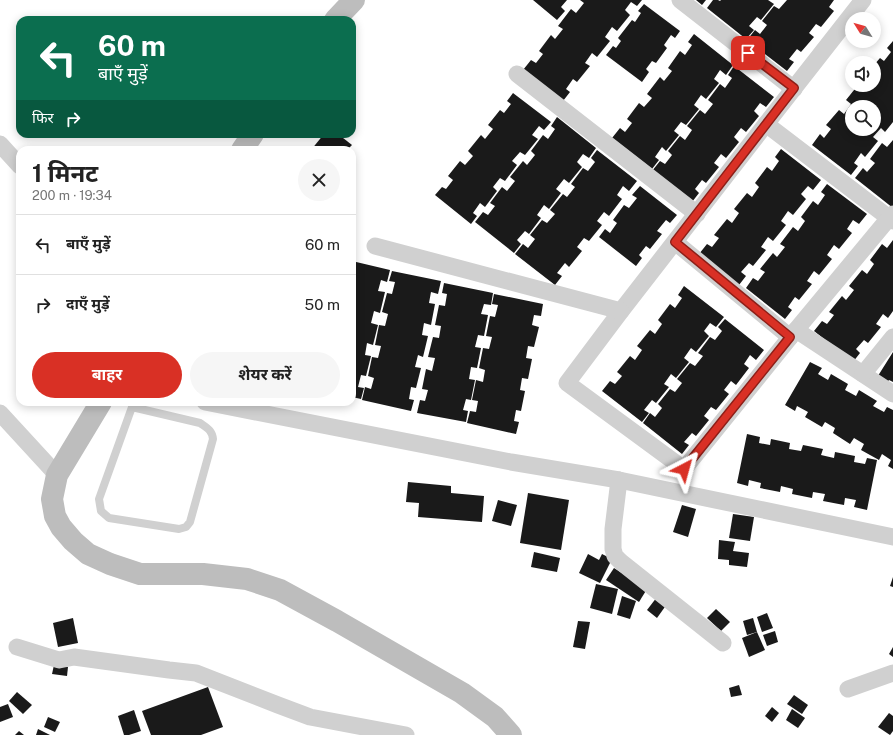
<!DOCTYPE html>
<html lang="hi">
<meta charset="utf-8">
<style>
body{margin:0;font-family:"Public Sans","Noto Sans Devanagari",sans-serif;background:#f6f6f6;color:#222;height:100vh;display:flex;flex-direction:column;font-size:15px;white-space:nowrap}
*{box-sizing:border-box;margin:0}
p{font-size:13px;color:#767676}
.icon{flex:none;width:22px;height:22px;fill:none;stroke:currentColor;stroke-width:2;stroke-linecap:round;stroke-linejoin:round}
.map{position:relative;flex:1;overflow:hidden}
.drawer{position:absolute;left:16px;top:146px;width:340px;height:260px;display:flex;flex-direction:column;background:#fff;border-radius:12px;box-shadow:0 2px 10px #0003}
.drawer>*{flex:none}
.banner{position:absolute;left:16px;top:16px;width:340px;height:122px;border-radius:12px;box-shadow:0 2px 10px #0003;background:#0b6e4f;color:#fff;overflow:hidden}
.needle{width:26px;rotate:307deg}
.buttons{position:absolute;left:845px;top:12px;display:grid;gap:8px}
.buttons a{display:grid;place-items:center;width:36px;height:36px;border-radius:50%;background:#fff;box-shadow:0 2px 10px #0003;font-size:20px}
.pin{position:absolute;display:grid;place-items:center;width:34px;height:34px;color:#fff;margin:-17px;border-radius:8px;box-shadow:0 2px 6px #0006}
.me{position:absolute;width:44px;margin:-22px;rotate:39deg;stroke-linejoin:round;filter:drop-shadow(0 0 3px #0008)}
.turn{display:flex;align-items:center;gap:14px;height:84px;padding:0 16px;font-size:18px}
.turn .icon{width:52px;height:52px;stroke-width:2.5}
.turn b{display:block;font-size:28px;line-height:34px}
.then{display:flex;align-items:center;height:38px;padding:0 16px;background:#0003;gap:8px;font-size:15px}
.round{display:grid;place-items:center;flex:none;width:42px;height:42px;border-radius:21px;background:#f6f6f6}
.headline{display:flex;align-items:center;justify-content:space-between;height:68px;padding:0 16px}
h1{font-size:24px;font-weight:700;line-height:30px}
.button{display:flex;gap:8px;margin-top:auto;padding:8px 16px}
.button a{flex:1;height:46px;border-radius:24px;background:#d93025;color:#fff;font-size:16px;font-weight:700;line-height:46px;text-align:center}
.button a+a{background:#f6f6f6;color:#222}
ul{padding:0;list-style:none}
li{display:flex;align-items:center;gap:12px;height:60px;padding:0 16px;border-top:1px solid #e0e0e0}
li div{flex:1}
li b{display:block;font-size:15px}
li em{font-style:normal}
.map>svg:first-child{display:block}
</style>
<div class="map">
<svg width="893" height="735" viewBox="0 0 893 735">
<rect width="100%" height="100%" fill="#fff"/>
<g fill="#1a1a1a" fill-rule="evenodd">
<polygon points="533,0 567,0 561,7 565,11 557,20"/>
<polygon points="580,0 642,0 637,6 631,2 625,10 630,15 617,31 612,27 605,37 610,41 597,57 592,53 585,63 590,66 577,82 573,79 566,89 570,92 563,101 523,70 531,60 536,63 543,54 539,51 551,35 555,39 563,29 558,26 571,9 576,13 584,3"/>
<polygon points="696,0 706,0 702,5"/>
<polygon points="713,0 718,0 720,1 721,0 768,0 774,4 761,20 757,17 749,26 754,30 746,39 707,8"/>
<polygon points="787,0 834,0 829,7 834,11 821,27 816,24 809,33 814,37 801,52 797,49 789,59 794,62 787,71 747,40 755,30 760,34 767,25 762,21 774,6 779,9"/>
<polygon points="644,4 680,31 675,38 671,35 664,45 667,48 656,63 652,61 646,69 649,72 642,82 606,55 613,46 616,48 621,41 618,38 632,20 635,22 641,13 638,11"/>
<polygon points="694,34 733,65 726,75 720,70 714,79 719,83 706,99 701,95 694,105 699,109 686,125 681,122 674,131 679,135 666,151 662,147 655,157 659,160 652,169 612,138 620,128 625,132 632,123 627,119 639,103 644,107 652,98 647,94 660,77 664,81 672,71 668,68 680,51 685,55 692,45 688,42"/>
<path d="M893 41V122L885 132 881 128 873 137 878 141 865 157 861 153 854 163 858 166 851 175 812 145 820 134 824 138 831 129 826 125 839 110 844 114 851 104 846 100 858 85H861L864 87 866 85H874V65L880 58 884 61 891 52 887 48ZM852 107H874V129H852Z"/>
<polygon points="734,66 774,97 766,107 760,103 754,111 759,116 746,132 741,128 734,137 739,142 726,158 721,154 714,163 719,167 706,183 702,180 695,189 699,193 692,202 652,171 660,161 665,164 672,155 668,151 680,136 685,140 692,130 687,126 700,110 705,114 713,104 708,100 720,84 725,88 732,78 728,75"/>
<polygon points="513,93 551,122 544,130 539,126 532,135 538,139 525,155 520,152 512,161 517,165 505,181 500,178 493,187 497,191 485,207 480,203 473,213 477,216 471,224 435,195 442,187 446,189 453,180 448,176 460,161 465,165 473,156 468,151 481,135 485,139 493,129 488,125 500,110 504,113 511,104 507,101"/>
<polygon points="557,117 596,148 589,158 583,154 577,162 582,167 569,183 564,179 556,189 561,193 549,209 544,205 537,215 541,218 529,234 525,231 517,240 521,244 514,253 475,222 483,212 488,215 495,206 490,203 502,187 507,191 515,181 510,177 523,161 527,165 535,155 531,151 543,135 548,139 555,129 551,126"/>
<polygon points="324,134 338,134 352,145 347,150 311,150"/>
<polygon points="893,140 893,208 855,178 863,168 867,172 875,163 870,159 882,143 887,147"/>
<polygon points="781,149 821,180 813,190 808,186 801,194 806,199 793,215 788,211 781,221 786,225 773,241 768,237 761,247 766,250 753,266 749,263 741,272 746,276 739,285 699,254 707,244 712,247 719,238 714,235 727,219 732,223 739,213 734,209 747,193 752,197 759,187 755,183 767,167 772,171 779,161 775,157"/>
<polygon points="597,150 637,181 629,191 623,186 617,195 622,199 609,216 604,212 597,221 602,225 589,241 584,238 577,247 582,251 569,267 565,263 557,273 562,276 555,285 515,254 523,244 528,248 535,239 530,235 542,220 547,223 555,214 550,210 563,194 567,197 575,187 571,184 583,168 588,171 595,162 591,158"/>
<polygon points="827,184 867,214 859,224 853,220 847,229 852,233 839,249 834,245 827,255 832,259 819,275 814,271 807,281 812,284 799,300 795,297 788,307 792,310 785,319 746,288 753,278 758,281 765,272 760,269 773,253 777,257 785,247 780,244 793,227 798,231 805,221 801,217 813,201 818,205 825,195 821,192"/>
<polygon points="640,186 677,215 670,223 666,220 657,231 662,234 650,249 646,246 639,255 642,258 636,266 599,237 605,229 610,233 617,223 613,220 624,205 629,208 637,198 632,195"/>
<polygon points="893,240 893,311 888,318 883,314 876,324 881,327 868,343 864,340 856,349 860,353 853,362 814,331 822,321 827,324 834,315 829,312 842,296 846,300 854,290 849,286 862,270 867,274 874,264 870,260 882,244 887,248"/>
<polygon points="352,261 390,270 387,282 381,280 378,291 385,292 380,313 374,311 371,323 378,325 373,345 367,343 365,355 371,356 366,376 361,375 358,387 364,388 361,399 352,397"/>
<polygon points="392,271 441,281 438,294 431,292 429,303 435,304 431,325 424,323 422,335 428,336 423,357 418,355 415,367 421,368 416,388 411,387 409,399 414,400 411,411 362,400 365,387 371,389 374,378 368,376 372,357 378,358 381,346 375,345 379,325 385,326 388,314 382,312 387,293 392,294 395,282 389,281"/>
<polygon points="444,283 493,293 491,305 484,304 481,314 488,315 484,336 478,335 475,347 481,348 477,368 471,367 469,379 475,380 471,400 466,399 463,410 468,411 466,422 417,413 420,400 425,401 428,390 422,389 426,369 432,371 435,358 428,357 433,337 439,338 441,326 435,325 439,305 445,306 447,294 442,293"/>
<polygon points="684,286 724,317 716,327 710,323 704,331 709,336 696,352 691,348 684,358 689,362 676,378 671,374 664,384 669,387 656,403 652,400 644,410 649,413 642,422 602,391 610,381 615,384 622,376 617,372 630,356 635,360 642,350 637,346 650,330 655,334 662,324 658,320 670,304 675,308 682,298 678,295"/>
<polygon points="494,294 543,304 541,316 534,315 532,325 539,327 534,347 528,346 526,358 532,359 528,379 522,378 520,390 525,391 521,411 516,410 514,421 519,422 516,434 467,423 470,411 476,412 478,401 472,400 476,380 483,382 485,370 479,368 483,348 489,349 492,337 486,336 490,316 495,317 498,305 492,304"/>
<polygon points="725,319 764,350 756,360 750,355 744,364 749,368 736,385 731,381 724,390 729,394 716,410 711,407 704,416 709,420 696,436 692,433 684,442 689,445 682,454 643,423 650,413 655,417 662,408 658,404 670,389 675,392 682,383 677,379 690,363 695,366 703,356 698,353 710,337 715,340 722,331 718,327"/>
<polygon points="893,352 893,382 889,380 886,384 876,379"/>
<polygon points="810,362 822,368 818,374 828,380 831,374 848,384 845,390 856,396 859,390 877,401 873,406 884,412 887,407 893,410 893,469 888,466 891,460 882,454 879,460 861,450 864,444 854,438 850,444 833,433 835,428 825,422 822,427 805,417 808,412 797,406 795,411 785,405"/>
<polygon points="747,434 760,437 759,443 770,445 771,439 790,443 789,449 801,451 803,445 823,449 821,455 834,458 835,452 855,456 854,462 865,464 867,458 877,460 867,510 854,507 856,500 845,498 844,505 823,501 825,494 813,492 812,498 792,494 793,489 781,486 780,492 760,488 761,483 749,480 748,486 737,483"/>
<polygon points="408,482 451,486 451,493 484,496 482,522 418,517 419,503 406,502"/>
<polygon points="528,493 569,500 561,550 520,543"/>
<polygon points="498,500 517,505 511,526 492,521"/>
<polygon points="682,505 696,509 688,537 673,532"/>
<polygon points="733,514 754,517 750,541 729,538"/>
<polygon points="719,540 735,542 733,551 749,553 747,567 729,565 729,560 718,559"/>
<polygon points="534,552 560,558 557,572 531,567"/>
<polygon points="588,554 599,560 602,554 612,559 600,583 579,573"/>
<polygon points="614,568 647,589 639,602 606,580"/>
<polygon points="893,577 893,587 890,586"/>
<polygon points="596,584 618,589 612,614 590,608"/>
<polygon points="622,596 636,601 630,619 617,615"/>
<polygon points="657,597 667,604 657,618 647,610"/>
<polygon points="716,609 730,622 721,631 707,618"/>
<polygon points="767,613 773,628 762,632 757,617"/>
<polygon points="73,618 78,643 58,647 53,623"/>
<polygon points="753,618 757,632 747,635 743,621"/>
<polygon points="578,621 590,622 585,649 573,647"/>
<polygon points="775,631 778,642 767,646 763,635"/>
<polygon points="757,632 765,650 749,657 742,638"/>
<polygon points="893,647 893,657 889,654"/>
<polygon points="54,665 68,667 67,676 52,674"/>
<polygon points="739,685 742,695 731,697 729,688"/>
<polygon points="208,687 223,727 201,735 151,735 142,711"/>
<polygon points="17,692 32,705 23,714 9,701"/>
<polygon points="794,695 808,705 802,714 787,704"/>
<polygon points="8,704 13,717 0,722 0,707"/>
<polygon points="772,707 779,713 772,722 765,716"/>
<polygon points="792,709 805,718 798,728 786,720"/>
<polygon points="134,710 141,731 129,735 124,735 118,716"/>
<polygon points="889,713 893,716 893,731 890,735 878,727"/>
<polygon points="48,717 60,722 55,732 44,727"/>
<polygon points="38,729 50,735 36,735"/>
<polygon points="19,731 24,735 15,735"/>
</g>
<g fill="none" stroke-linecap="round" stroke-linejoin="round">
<path stroke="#d0d0d0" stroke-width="8" d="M132 407 200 423C207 428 212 430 213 439L190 522 186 527 179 529 109 518 101 511 99 499 132 407 134 402"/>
<g stroke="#d0d0d0" stroke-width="17">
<polyline points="680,0 794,89"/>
<polyline points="863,0 766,124 893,221"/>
<polyline points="517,74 697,214"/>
<polyline points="766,124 621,311 567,383 684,469 796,330 889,218 893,214"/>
<polyline points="0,144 20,166"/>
<polyline points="675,242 790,337"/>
<polyline points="375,246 621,311"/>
<polyline points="796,330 893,394"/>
<polyline points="863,374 893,337"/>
<polyline points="205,402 511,462 619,480 893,537"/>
<polyline points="0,413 57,475"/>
<polyline points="619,480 613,529 613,549 615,556 621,562 723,643"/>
<polyline points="17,647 59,660 74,657 169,670 196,673 278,705 310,717 406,735"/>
<polyline points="848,689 893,673"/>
</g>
<g stroke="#bdbdbd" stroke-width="22">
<polyline points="335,20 354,0"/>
<polyline points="242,150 253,134"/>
<polyline points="101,402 57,475 52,499 55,516 61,527 73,541 88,554 110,564 140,574 203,574 247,579 280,590 337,621 462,693 495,717 511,735"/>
</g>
</g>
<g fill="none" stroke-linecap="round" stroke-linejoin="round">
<defs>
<polyline id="route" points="684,469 790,337 675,242 794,88 748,53"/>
</defs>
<use href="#route" stroke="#8d1f18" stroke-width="10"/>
<use href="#route" stroke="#d93025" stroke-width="7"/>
</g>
</svg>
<div class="buttons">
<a><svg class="needle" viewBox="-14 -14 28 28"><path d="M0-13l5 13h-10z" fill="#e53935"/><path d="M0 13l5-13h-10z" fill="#767676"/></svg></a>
<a><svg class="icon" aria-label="sound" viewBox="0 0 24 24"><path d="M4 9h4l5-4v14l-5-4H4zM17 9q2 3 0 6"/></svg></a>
<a><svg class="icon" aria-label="search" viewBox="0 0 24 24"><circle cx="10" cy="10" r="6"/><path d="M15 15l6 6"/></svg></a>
</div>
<div class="pin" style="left:748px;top:53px;background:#d93025"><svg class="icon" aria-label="arrive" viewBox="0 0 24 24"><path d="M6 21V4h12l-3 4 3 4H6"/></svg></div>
<svg class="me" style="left:684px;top:469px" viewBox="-20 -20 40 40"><path d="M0-17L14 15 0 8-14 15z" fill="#d93025" stroke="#fff" stroke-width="4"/></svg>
<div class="banner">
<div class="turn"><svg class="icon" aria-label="left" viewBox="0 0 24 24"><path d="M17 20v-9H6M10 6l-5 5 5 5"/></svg><div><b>60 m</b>बाएँ मुड़ें</div></div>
<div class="then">फिर<svg class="icon" aria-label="right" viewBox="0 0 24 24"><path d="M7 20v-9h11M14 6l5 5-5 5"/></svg></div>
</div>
<section class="drawer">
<div class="headline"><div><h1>1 मिनट</h1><p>200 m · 19:34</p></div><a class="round"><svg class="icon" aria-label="close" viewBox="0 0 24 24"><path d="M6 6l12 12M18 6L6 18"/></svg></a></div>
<ul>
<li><svg class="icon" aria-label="left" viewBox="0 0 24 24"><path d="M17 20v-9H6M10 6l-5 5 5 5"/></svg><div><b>बाएँ मुड़ें</b></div><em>60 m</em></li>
<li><svg class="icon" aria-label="right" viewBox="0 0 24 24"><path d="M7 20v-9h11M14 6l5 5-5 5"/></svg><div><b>दाएँ मुड़ें</b></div><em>50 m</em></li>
</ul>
<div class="button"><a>बाहर</a><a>शेयर करें</a></div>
</section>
</div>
